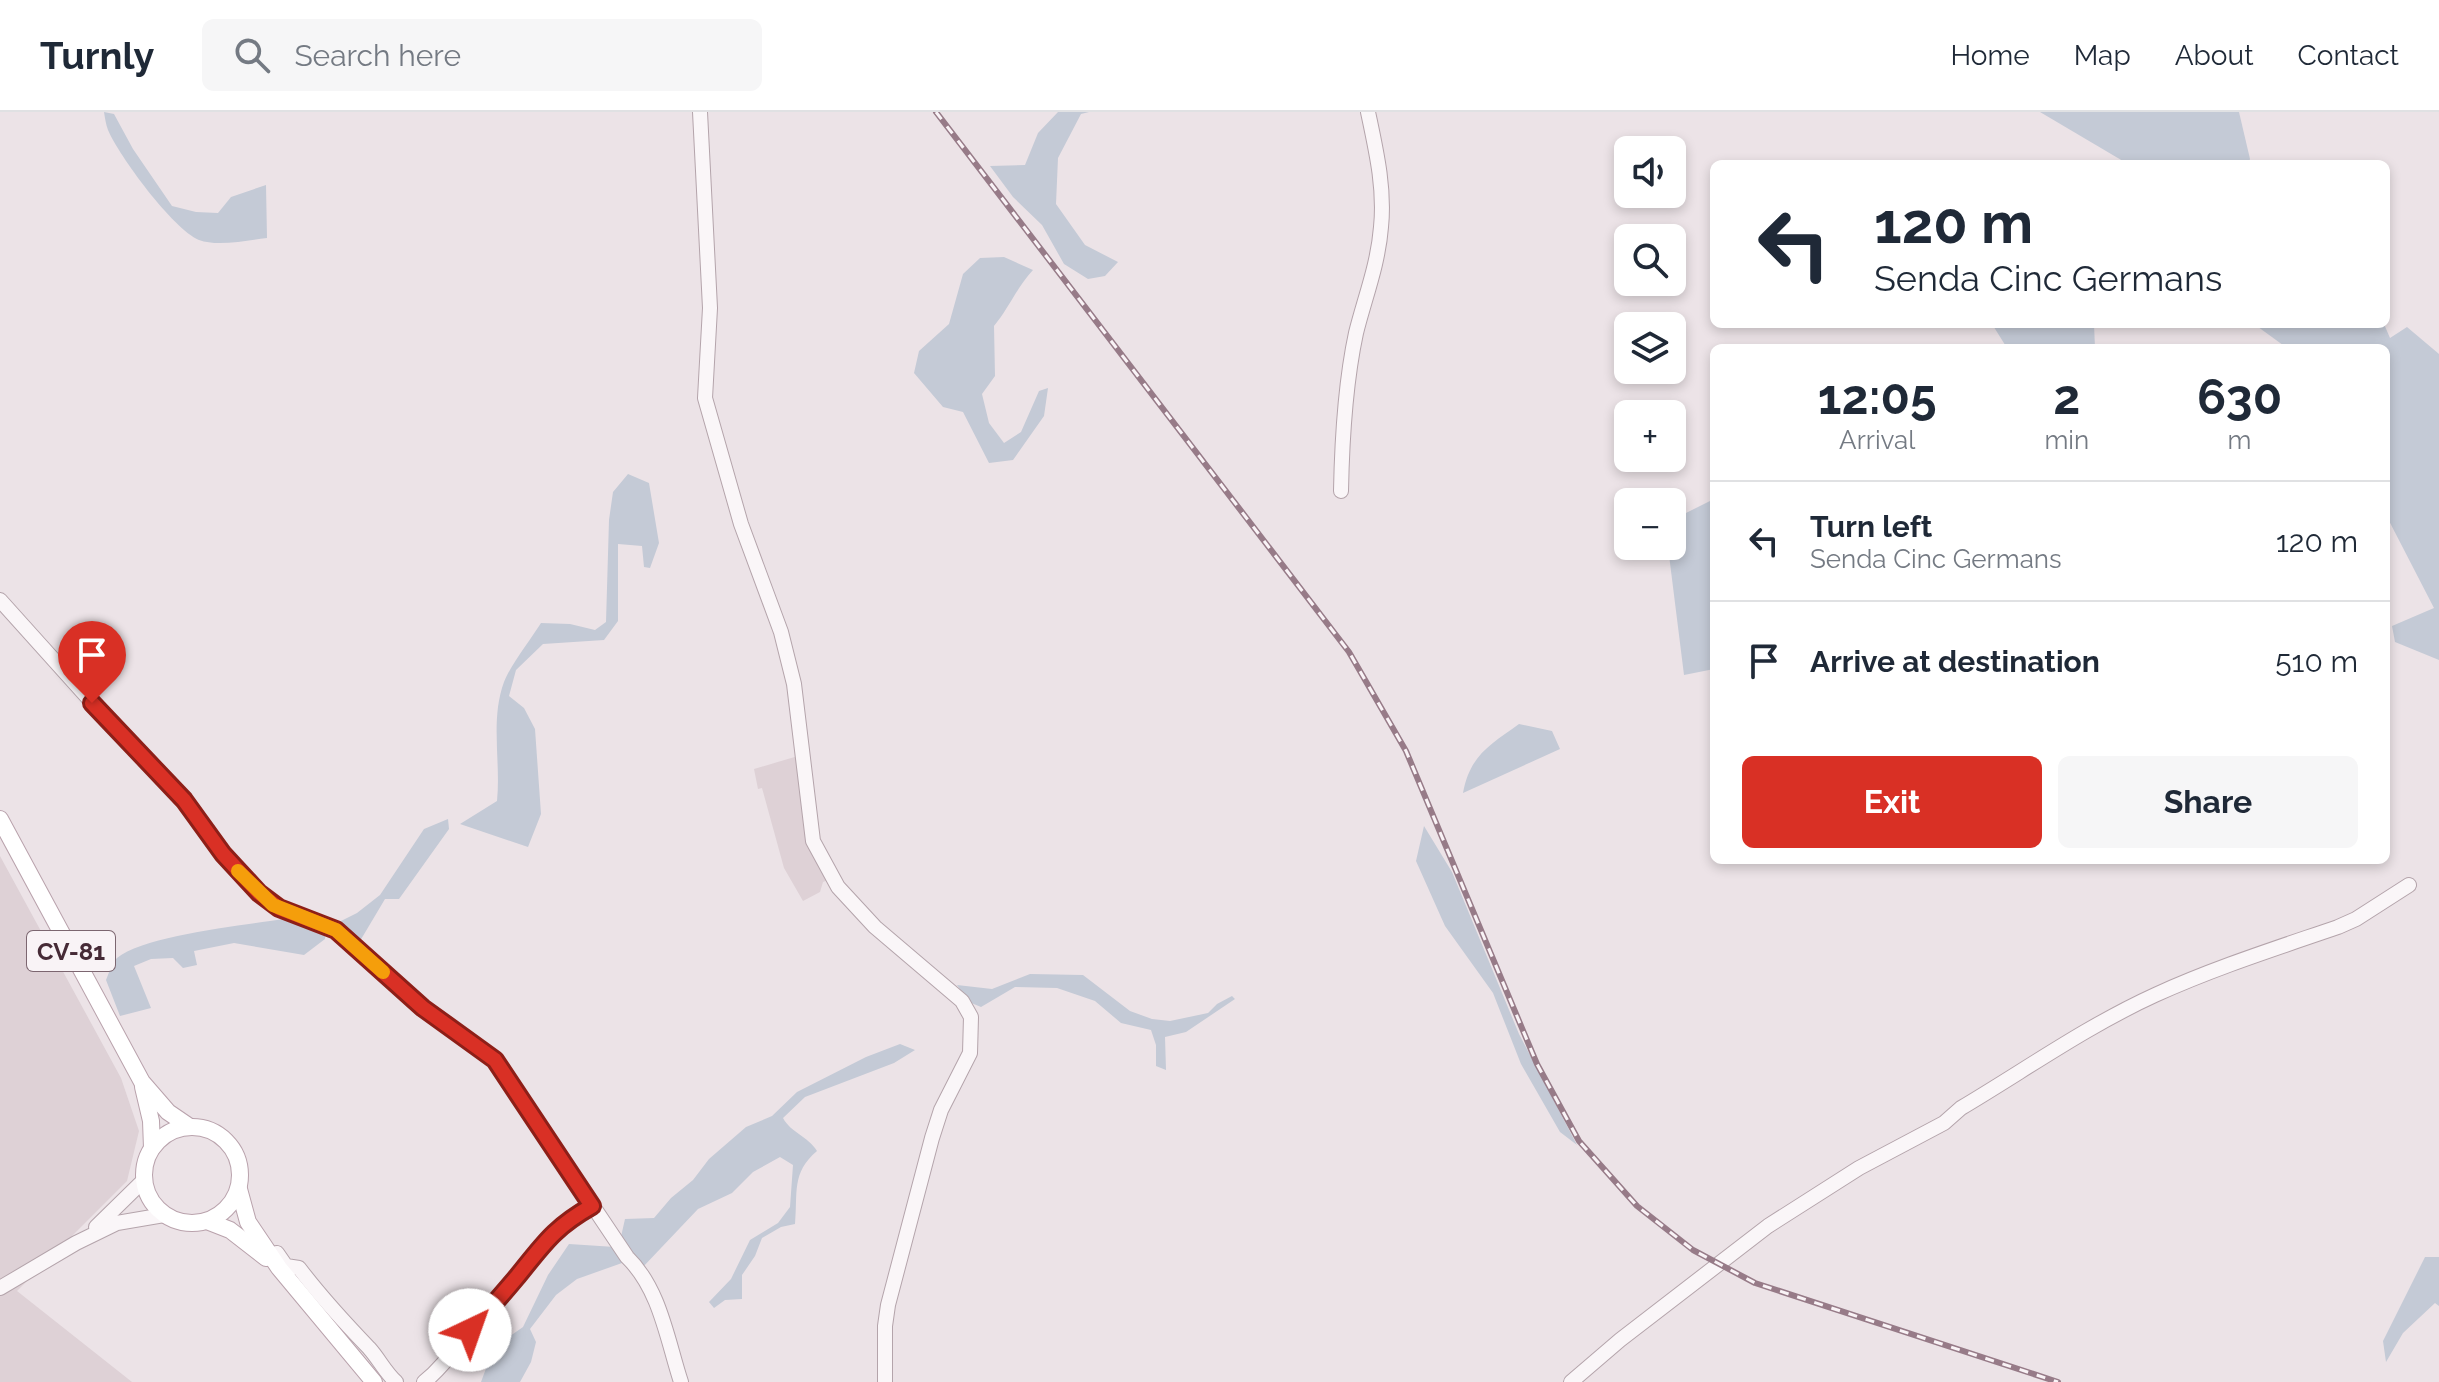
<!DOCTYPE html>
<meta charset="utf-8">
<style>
body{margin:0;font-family:Raleway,sans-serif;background:#f6f6f7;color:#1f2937;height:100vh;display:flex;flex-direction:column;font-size:30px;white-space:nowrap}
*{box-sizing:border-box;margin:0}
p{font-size:26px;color:#747a83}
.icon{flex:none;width:44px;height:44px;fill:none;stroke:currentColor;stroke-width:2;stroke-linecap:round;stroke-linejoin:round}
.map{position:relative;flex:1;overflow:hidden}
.side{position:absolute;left:1710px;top:232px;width:680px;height:520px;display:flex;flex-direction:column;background:#fff;border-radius:12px;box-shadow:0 4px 12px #0003}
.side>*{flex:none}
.banner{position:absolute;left:1710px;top:48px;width:680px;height:168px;border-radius:12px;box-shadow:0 4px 12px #0003;background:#fff;color:#1f2937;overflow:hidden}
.fabs{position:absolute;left:1614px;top:24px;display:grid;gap:16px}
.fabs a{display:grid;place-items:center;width:72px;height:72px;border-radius:12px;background:#fff;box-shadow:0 4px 12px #0003;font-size:40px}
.pin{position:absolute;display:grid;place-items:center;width:68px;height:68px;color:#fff;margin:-82px -34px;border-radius:50% 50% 50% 0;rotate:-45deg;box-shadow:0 0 8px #0007}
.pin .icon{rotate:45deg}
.me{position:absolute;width:88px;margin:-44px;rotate:42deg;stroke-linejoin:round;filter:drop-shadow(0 0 6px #0008)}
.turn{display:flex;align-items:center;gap:28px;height:168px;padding:0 32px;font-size:36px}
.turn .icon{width:104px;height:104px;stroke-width:2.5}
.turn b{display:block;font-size:56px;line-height:68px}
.eta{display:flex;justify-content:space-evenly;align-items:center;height:136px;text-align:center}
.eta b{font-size:48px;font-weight:700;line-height:56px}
.cta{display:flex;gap:16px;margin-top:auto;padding:16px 32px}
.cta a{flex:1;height:92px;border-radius:12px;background:#d93025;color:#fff;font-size:32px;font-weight:700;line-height:92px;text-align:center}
.cta a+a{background:#f6f6f7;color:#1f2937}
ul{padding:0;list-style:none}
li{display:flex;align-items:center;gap:24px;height:120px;padding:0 32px;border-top:2px solid #e0e1e3}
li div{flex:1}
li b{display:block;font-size:30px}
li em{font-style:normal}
header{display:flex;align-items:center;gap:48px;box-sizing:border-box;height:112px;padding:0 40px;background:#fff;border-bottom:2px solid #e0e1e3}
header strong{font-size:38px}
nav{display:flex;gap:44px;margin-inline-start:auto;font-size:28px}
.search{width:560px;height:72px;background:#f6f6f7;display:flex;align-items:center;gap:20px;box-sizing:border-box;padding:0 28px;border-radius:12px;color:#747a83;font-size:30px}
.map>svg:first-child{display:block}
</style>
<header>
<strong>Turnly</strong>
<div class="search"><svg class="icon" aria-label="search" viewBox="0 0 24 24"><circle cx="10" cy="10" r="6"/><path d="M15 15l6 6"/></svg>Search here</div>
<nav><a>Home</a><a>Map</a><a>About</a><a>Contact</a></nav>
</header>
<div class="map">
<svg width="2439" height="1270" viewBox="0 0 2439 1270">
<rect width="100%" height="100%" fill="#ece3e7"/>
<g fill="#ded1d6">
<polygon points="798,644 828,768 823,770 820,780 803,789 784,756 762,676 758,677 754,657"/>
<polygon points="0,744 121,966 139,1019 127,1069 17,1179 132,1270 0,1270"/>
</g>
<g fill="#c4cad6">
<path d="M104 0 114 2 133 37 172 94 196 100 218 101 231 85 266 73 267 126C247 128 218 135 199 128 173 117 119 44 108 18 106 13 105 6 104 0Z"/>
<polygon points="1058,0 1089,0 1081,2 1058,46 1056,92 1085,133 1118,150 1105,164 1088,167 1064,152 1042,113 1013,85 990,54 1025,53 1038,21"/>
<polygon points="2040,0 2239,0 2250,47 2248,52 2128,52"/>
<path d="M1004 145 1033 158C1017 175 1009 196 994 214L995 264 982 282 989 311 1004 331 1021 320 1039 279 1048 276 1044 304 1013 348 989 351 963 300 943 295 914 261 919 239 949 212 963 162 980 146Z"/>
<polygon points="1992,212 2094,212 2095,236 2007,236"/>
<polygon points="2254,212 2384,212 2390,226 2407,215 2439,242 2439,548 2395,530 2392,514 2434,496 2386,403 2386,236 2287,236"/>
<path d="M628 362 649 371 659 431 650 456 644 455 642 434 618 432V509L604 528 543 532 516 558 509 584 524 596 535 617 541 702 528 735 460 712 497 689C501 650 490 608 504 570 510 554 531 527 541 511L570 512 595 518 606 510 609 408 613 380Z"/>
<polygon points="1714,387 1714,557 1684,563 1669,443 1686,401"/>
<path d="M1519 612 1552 619 1560 637 1463 681C1470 643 1490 633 1519 612Z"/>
<polygon points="448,707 449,717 399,787 385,787 360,829 335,812 357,801 380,783 424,717"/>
<polygon points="1424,714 1452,760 1519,922 1577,1033 1560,1020 1521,952 1493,881 1445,814 1416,749"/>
<path d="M283 807 309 811 325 817V827L304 843 234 831 194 839 197 853 183 856 173 846 151 847 134 854 151 896 120 904 106 868C109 861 112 851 117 846 144 823 246 813 283 807Z"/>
<polygon points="1030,862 1083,863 1130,899 1152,907 1170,909 1208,901 1217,892 1232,884 1235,887 1186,920 1165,925 1166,958 1156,954 1156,933 1151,918 1121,911 1095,889 1057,876 1015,875 981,895 969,890 957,873 992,877"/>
<path d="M900 932 915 938 894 951 805 985 783 1006C791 1021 808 1024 817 1039 791 1061 798 1081 795 1112L781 1115 762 1126 755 1144 742 1163V1187L725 1188 714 1196 709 1190 731 1167 750 1128 778 1111 790 1095 793 1053 780 1045 753 1060 732 1081 698 1097 642 1156 620 1129 625 1107 654 1106 671 1086 693 1068 709 1047 746 1015 772 1004 797 980 866 945Z"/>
<polygon points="569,1132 615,1135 622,1151 577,1167 556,1183 530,1217 536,1230 531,1250 520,1270 481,1270 491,1243 500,1231 523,1215 548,1163"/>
<polygon points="2425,1145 2439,1145 2439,1194 2435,1191 2403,1221 2386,1250 2383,1229"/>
</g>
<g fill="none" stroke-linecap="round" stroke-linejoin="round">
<defs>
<g id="minor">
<polyline points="700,0 710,196 705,286 741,412 781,520 794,572 813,729 838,775 875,815 962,889 971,905 970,941 941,998 932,1026 888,1193 885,1214 885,1270"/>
<path d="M1341 379C1342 327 1345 272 1356 221 1365 185 1378 153 1381 115 1385 76 1376 38 1368 0"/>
<path d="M0 488 134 637 184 688 223 742 259 781 279 796 336 818 418 891 495 948 627 1145C660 1177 667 1227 681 1270"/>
<polyline points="96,1115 144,1068"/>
<path d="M277 1141 286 1154 299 1156C321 1185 344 1210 369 1236 379 1247 385 1260 396 1270"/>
<polyline points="0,1176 76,1131 117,1111 164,1103"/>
<path d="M424 1270C443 1255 454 1237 469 1218 484 1200 501 1184 515 1167 543 1134 553 1116 592 1094"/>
<path d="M1571 1270 1620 1228 1768 1114 1859 1056 1944 1011 1961 996C2025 958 2087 914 2155 883 2214 856 2277 836 2338 815L2356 807 2409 773"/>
</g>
<g id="major">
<polyline points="0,707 142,970 168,1000 190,1015"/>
<polyline points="143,975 151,1009 152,1036"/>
<circle cx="192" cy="1063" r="48"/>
<polyline points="239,1077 248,1110 279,1156 374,1270"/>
<polyline points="207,1109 230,1118 266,1146"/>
</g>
</defs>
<use href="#minor" stroke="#b4a4ab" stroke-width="16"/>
<use href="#major" stroke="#b9a2ac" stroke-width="18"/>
<use href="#minor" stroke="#faf6f8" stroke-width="14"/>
<use href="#major" stroke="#fff" stroke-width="16"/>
<defs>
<polyline id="rail" points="936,0 1349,540 1406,639 1537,952 1579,1029 1637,1094 1693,1138 1755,1171 2058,1270"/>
</defs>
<use href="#rail" stroke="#977b88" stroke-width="6"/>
<use href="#rail" stroke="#f9f3f6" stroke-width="3" stroke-dasharray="9" stroke-linecap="butt"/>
</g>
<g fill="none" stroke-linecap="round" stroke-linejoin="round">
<defs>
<path id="route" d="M92 591 184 688 223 742 259 781 279 796 336 818 423 896 495 948 592 1094C553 1116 543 1133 516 1166 501 1184 486 1201 470 1218"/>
</defs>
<use href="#route" stroke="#8d1f18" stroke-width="20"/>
<use href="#route" stroke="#d93025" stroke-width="14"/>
<polyline stroke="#f59e0b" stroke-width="14" points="238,759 273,793 336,818 383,860"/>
</g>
<g text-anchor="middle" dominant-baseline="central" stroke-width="6" stroke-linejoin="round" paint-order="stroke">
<rect fill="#f9f3f6" stroke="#7c6670" stroke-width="2" x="27" y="819" width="88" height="40" rx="6"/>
<g font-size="24" font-weight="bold" fill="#462a36">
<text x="71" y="839">CV-81</text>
</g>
</g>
</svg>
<div class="fabs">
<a><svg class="icon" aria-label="sound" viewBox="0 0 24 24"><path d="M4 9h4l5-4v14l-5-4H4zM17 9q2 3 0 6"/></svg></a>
<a><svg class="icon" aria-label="search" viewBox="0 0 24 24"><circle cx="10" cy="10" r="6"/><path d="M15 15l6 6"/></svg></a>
<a><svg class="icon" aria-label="layers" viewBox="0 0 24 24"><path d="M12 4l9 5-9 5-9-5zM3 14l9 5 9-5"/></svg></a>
<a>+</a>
<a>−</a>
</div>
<div class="pin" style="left:92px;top:591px;background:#d93025"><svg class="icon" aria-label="arrive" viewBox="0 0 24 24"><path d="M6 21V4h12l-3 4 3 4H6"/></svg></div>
<svg class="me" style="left:470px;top:1218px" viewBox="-20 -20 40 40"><circle r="19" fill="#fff"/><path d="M0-13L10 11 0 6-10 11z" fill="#d93025"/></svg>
<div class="banner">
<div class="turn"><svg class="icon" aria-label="left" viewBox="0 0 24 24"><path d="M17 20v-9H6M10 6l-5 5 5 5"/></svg><div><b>120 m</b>Senda Cinc Germans</div></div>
</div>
<section class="side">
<div class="eta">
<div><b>12:05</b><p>Arrival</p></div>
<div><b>2</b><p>min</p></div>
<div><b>630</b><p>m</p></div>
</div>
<ul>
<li><svg class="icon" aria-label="left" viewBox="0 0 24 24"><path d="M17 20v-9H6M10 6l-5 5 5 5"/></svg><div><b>Turn left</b><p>Senda Cinc Germans</p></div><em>120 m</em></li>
<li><svg class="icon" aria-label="arrive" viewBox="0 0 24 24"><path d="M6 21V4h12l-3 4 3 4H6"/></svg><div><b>Arrive at destination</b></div><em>510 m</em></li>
</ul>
<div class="cta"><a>Exit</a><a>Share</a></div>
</section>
</div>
